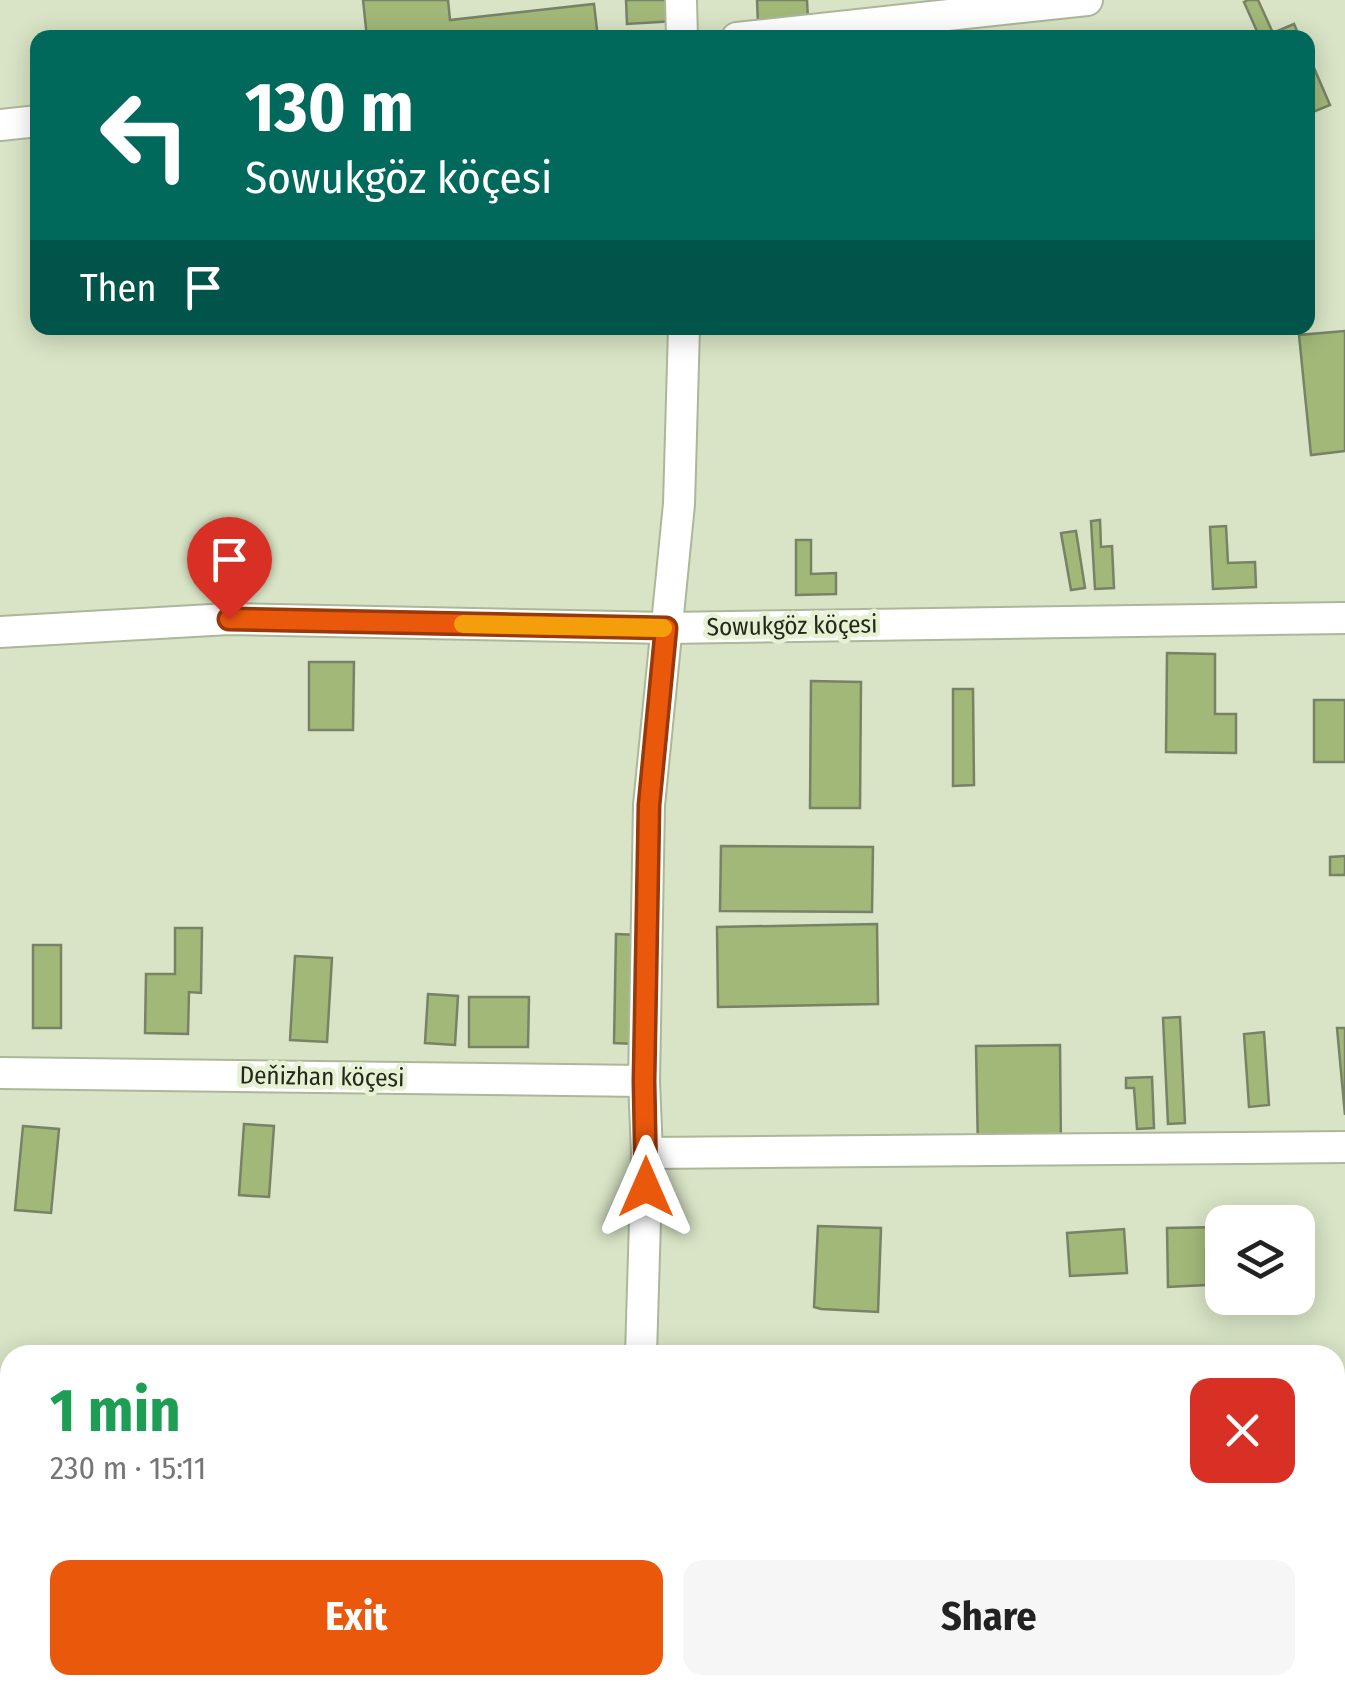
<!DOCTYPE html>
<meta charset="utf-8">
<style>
body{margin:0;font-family:"Fira Sans Condensed",sans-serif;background:#f6f6f6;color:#222;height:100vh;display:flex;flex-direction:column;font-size:38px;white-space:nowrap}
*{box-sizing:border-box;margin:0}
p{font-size:32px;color:#767676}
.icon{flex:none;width:55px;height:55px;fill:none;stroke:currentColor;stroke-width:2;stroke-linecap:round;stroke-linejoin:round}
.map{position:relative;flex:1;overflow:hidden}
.side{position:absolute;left:0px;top:1345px;width:1345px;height:350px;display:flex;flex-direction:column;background:#fff;border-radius:30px 30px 0 0;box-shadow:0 5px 25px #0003}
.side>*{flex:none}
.hud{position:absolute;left:30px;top:30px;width:1285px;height:305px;border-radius:20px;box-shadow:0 5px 25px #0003;background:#00695c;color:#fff;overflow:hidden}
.tools{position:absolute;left:1205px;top:1205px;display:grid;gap:20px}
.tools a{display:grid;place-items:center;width:110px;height:110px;border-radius:20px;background:#fff;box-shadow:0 5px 25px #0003;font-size:50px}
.pin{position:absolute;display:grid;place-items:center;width:85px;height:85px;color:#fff;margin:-102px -42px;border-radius:50% 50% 50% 0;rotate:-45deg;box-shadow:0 0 10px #0007}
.pin .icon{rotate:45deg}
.me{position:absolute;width:110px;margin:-55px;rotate:0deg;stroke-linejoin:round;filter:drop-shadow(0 0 8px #0008)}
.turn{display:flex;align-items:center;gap:35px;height:210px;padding:0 50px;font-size:45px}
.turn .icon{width:130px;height:130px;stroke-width:2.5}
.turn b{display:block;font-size:70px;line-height:85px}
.then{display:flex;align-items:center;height:95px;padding:0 50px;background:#0003;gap:20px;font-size:38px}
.round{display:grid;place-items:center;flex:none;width:105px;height:105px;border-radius:20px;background:#f6f6f6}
.overview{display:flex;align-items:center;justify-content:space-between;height:170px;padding:0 50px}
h1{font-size:60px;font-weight:700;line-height:75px;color:#1e9e55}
.primary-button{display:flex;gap:20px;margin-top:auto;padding:20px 50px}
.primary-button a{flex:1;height:115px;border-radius:20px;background:#ea580c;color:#fff;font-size:40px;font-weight:700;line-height:115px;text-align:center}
.primary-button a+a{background:#f6f6f6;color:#222}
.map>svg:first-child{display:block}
</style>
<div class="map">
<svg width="1345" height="1695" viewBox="0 0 1345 1695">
<rect width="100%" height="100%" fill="#d8e4c5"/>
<g fill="#a2b879" stroke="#788266" stroke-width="2.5">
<polygon points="363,0 448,0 450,20 594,4 598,38 367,38"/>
<polygon points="626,0 673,0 675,21 627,24"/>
<polygon points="757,0 807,0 808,20 758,24"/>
<polygon points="1248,0 1258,0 1273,33 1294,24 1300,38 1260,38 1244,2"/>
<polygon points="1308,54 1330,105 1308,114"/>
<polygon points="1345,331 1345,451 1311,455 1299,335"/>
<polygon points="1100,520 1101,547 1112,546 1114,588 1095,589 1091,521"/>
<polygon points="1226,526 1228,563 1255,562 1256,587 1213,589 1210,527"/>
<polygon points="1076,531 1085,588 1071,590 1061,533"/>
<polygon points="796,540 811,540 811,574 836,573 836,594 796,595"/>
<polygon points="1167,653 1215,654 1215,714 1236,714 1236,753 1166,752"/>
<polygon points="309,662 354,662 353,730 309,730"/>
<polygon points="811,681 861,682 860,808 810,808"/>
<polygon points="953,689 973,689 974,785 953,786"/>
<rect x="1314" y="700" width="31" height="62"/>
<polygon points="721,846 873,847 872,912 720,911"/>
<polygon points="1345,856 1345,875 1330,875 1330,857"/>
<polygon points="877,924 878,1004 718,1007 717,927"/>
<polygon points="175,928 202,928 201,993 189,992 188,1034 145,1033 146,974 175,974"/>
<polygon points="616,934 638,935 635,1044 614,1043"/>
<rect x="33" y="945" width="28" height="83"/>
<polygon points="295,956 332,958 327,1042 290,1040"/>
<polygon points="428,994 458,996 455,1045 425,1043"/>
<polygon points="469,997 529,997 528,1047 469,1047"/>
<polygon points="1180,1017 1185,1123 1168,1124 1163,1018"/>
<polygon points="1337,1028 1345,1028 1345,1115"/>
<polygon points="1264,1032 1269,1105 1249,1107 1244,1034"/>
<polygon points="1060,1045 1061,1149 978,1151 976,1046"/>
<polygon points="1152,1077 1154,1128 1137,1129 1134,1088 1126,1088 1126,1078"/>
<polygon points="244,1124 274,1126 269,1197 239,1195"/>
<polygon points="23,1126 59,1129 51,1213 15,1210"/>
<polygon points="818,1226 881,1228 878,1312 821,1309 814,1307"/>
<polygon points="1222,1227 1222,1248 1206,1249 1206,1285 1168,1287 1167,1228"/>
<polygon points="1124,1229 1127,1273 1070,1276 1067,1233"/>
<polygon points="1335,1625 1345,1625 1345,1692 1328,1692 1328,1685 1335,1685"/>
<polygon points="86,1685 130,1685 129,1695 85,1695"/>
<polygon points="178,1685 231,1685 231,1695 177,1695"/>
<rect x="349" y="1685" width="79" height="10"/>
</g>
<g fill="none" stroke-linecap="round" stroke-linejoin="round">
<defs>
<g id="minor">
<polyline points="681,0 682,38"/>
<polyline points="737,38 1087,0"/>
<polyline points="0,125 38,121"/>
<polyline points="0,632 229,619 667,628 1345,618"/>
<polyline points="0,1073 644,1081"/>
<polyline points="647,1153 1345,1147"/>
<polyline points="641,1355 647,1153 644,1081 649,805 679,504 684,328"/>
<polyline points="0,1606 10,1606"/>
<polyline points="811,1685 955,1695"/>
<polyline points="617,1695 618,1685"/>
</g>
</defs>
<use href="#minor" stroke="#acb79a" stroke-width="34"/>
<use href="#minor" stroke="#fff" stroke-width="30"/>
</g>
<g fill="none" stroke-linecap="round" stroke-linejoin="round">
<defs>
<polyline id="route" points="229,619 666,628 649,805 644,1081 646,1187"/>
</defs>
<use href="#route" stroke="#983908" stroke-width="25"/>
<use href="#route" stroke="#ea580c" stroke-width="18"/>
<polyline stroke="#f59e0b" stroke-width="18" points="463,624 663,628"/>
</g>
<g text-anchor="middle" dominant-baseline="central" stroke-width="9" stroke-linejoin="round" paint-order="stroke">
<g font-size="25" fill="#24281c" stroke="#e5f1d2">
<text transform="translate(792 626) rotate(-1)">Sowukgöz köçesi</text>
<text transform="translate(322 1077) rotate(1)">Deňizhan köçesi</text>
</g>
</g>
</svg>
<div class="tools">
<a><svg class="icon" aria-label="layers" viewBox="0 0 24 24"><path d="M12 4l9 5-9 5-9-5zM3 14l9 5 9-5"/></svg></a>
</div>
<div class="pin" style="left:229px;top:619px;background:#d93025"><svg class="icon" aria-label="arrive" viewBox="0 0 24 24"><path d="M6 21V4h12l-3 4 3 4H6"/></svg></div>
<svg class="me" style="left:646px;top:1187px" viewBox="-20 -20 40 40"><path d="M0-17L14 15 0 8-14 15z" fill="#ea580c" stroke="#fff" stroke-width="4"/></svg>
<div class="hud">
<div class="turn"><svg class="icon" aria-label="left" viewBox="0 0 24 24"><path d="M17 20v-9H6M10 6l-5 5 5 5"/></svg><div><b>130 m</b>Sowukgöz köçesi</div></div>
<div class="then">Then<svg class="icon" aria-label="arrive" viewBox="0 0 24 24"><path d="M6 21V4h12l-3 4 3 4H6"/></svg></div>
</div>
<section class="side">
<div class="overview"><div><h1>1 min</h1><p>230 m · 15:11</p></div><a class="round" style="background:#d93025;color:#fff"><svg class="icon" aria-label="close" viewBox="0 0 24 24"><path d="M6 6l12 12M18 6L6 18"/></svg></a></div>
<div class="primary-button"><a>Exit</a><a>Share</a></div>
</section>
</div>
